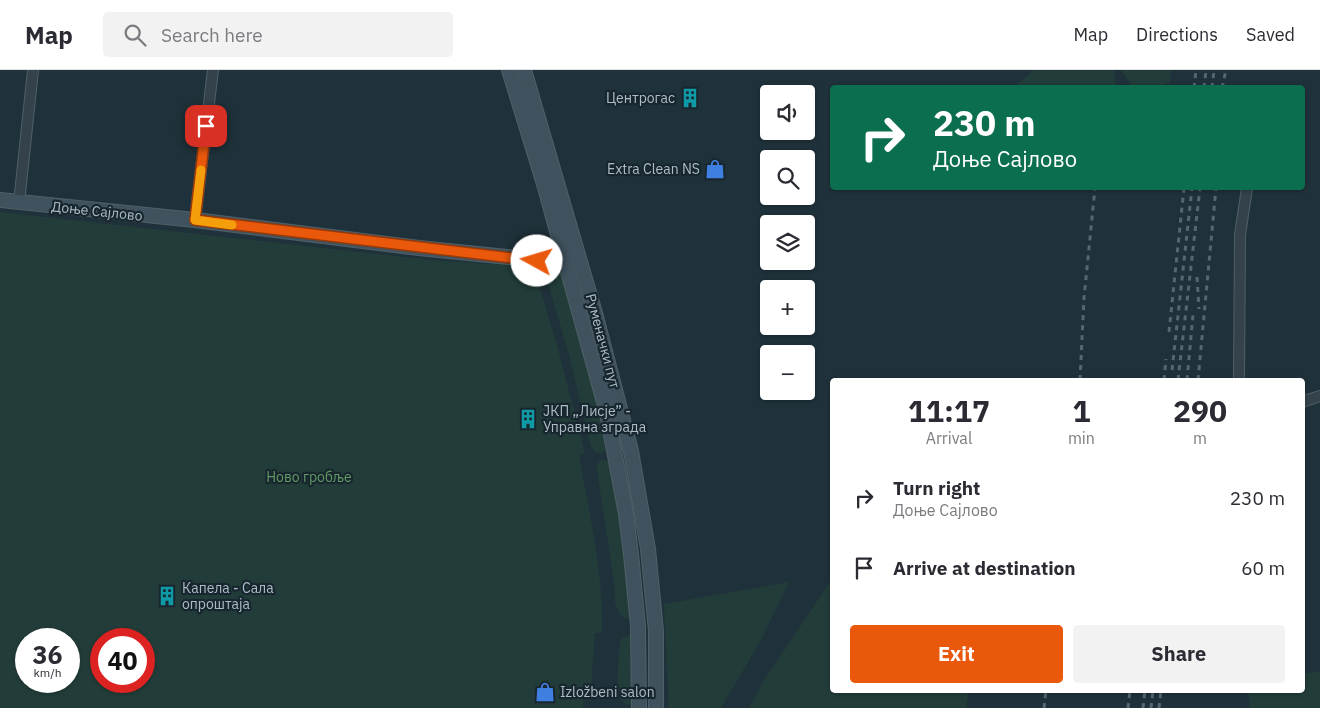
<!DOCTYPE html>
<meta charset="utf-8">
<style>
body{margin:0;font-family:"IBM Plex Sans",sans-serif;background:#f2f2f3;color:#2b2b33;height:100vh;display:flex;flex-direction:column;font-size:19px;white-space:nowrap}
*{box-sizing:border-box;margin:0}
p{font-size:16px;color:#7c7c81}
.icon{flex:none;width:28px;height:28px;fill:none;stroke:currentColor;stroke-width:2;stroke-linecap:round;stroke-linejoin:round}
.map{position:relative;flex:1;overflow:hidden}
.panel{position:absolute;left:830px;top:308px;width:475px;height:315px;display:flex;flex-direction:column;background:#fff;border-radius:5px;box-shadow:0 1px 4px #0004}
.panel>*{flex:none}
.top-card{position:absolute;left:830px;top:15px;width:475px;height:105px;border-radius:5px;box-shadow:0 1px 4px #0004;background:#0b6e4f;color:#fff;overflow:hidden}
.fabs{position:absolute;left:760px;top:15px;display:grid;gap:10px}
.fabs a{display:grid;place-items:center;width:55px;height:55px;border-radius:5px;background:#fff;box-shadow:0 1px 4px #0004;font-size:25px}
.speed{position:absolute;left:15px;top:558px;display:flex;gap:10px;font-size:25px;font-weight:700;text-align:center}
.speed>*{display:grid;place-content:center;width:65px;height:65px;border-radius:50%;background:#fff;box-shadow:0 1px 4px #0004;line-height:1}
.speed small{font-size:12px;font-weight:400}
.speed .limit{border:8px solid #d22;background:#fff;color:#111}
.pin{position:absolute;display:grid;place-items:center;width:42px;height:42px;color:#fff;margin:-21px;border-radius:10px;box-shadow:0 2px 8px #0006}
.me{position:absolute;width:55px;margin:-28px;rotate:276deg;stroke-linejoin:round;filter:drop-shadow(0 0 4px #0008)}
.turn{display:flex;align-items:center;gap:18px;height:105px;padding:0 20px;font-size:22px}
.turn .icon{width:65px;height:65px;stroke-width:2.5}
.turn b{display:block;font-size:35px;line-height:42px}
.eta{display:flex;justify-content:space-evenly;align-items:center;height:85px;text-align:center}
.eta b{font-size:30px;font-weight:800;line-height:35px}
.cta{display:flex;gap:10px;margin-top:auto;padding:10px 20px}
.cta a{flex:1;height:58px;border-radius:5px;background:#ea580c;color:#fff;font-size:20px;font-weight:800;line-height:58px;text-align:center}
.cta a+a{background:#f2f2f3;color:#2b2b33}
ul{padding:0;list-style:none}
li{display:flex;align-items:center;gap:15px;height:70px;padding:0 20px}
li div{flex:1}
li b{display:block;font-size:19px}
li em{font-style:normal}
header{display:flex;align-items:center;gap:30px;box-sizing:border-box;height:70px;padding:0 25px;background:#fff;border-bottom:1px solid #e1e1e2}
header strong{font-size:24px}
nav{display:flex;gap:28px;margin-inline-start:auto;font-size:18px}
.search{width:350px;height:45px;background:#f2f2f3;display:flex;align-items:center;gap:12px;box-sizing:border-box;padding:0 18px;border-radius:5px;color:#7c7c81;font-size:19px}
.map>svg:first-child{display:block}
</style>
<header>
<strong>Map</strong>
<div class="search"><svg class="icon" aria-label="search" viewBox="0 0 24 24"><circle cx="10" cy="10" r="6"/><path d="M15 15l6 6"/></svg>Search here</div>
<nav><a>Map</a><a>Directions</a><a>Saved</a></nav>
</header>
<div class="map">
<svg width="1320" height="638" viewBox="0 0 1320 638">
<rect width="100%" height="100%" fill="#1f313a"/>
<g fill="#223d39" fill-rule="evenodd">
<polygon points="1034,0 1114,0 1116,17 1014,17"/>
<polygon points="1121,0 1171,0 1170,12 1159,17 1133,17"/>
<path d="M0 142 431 190 533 197 556 271 585 384 579 385C589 443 604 505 602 563H595L590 630H583V638H0ZM26 569H69V611H26ZM101 569H144V611H101Z"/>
<polygon points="550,197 560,199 561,201 602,344 607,379 602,383 595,382 591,376 569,285 545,203"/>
<polygon points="601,390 609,391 620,437 631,545 627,549 621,546 615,533 615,519 597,399 597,394"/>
<polygon points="832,509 832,620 969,620 966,638 749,638 764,610"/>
<polygon points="789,512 760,572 721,638 669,638 664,534"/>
<path d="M631 565 633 568 632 634 629 635C624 633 619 629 618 623 617 615 618 574 622 568Z"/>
<polygon points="1320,601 1320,638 1250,638 1248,620 1302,620 1303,604"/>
</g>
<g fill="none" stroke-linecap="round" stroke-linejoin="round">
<defs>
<g id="street">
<polyline points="19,133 33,0"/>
<polyline points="195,150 213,0"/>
<polyline points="1239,310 1240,165 1247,118"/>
<polyline points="1302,332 1320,326"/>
</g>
<g id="secondary">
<polyline points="509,0 544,114 607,343 626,444 631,484 638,556 639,638"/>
<polyline points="524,0 595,243 631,381 648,479 656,561 656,638"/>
<polyline points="0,130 195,150 419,178 566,193"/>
</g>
</defs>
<use href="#street" stroke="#506068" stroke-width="12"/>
<use href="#secondary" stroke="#506068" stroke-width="16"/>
<use href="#street" stroke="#33424b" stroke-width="10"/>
<use href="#secondary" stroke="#40525e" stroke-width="14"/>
<g stroke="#546772" stroke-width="3" stroke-dasharray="5 5" stroke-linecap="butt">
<polyline points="1194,18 1196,0"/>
<polyline points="1204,18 1206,0"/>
<polyline points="1212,18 1214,0"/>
<polyline points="1222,18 1226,0"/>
<polyline points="1197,207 1199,239"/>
<polyline points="1169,262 1184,118"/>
<polyline points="1172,300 1192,118"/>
<polyline points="1080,310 1084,228 1095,118"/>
<polyline points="1164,310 1166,289"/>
<polyline points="1178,310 1200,118"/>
<polyline points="1187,310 1193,245"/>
<polyline points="1198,310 1216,118"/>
<polyline points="1044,638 1046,620"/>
<polyline points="1128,638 1130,620"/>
<polyline points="1143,638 1145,620"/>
<polyline points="1151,638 1153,620"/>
<polyline points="1159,638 1161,620"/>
</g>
</g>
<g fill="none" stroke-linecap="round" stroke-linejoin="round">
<defs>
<polyline id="route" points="206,56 195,150 537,191"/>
</defs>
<use href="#route" stroke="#983908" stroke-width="12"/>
<use href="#route" stroke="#ea580c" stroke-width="9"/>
<polyline stroke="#f59e0b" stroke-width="9" points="201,100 195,150 232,155"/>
</g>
<defs>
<symbol id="building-bare" viewBox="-9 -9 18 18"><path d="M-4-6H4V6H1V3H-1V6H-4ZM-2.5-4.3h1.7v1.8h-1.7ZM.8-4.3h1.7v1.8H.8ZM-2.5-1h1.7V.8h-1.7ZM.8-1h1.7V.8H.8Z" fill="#0f9aa8" stroke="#18272f" stroke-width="2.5" paint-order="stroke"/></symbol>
<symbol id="shop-bare" viewBox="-9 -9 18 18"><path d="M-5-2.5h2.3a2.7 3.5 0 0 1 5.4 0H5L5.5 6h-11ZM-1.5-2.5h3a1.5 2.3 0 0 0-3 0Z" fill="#3f7fe0" stroke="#18272f" stroke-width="2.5" paint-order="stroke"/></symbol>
</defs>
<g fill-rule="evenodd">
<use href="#building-bare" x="676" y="14" width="28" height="28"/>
<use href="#shop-bare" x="701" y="85" width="28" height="28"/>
<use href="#building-bare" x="514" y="335" width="28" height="28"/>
<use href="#building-bare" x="153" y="512" width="28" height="28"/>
<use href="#shop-bare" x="531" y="608" width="28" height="28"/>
</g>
<g text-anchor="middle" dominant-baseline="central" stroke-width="4.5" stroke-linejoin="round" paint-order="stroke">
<g font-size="14" fill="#adbdc7" stroke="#18272f" text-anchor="start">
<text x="675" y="28" text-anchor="end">Центрогас</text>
<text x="700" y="99" text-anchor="end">Extra Clean NS</text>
<text x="543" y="341">ЈКП „Лисје” -<tspan x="543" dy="16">Управна зграда</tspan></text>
<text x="182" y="518">Капела - Сала<tspan x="182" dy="16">опроштаја</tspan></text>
<text x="560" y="622">Izložbeni salon</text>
</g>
<g font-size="14" fill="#adbdc7" stroke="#18272f">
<text transform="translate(97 141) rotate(6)">Доње Сајлово</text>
<text transform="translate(603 271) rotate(75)">Руменачки пут</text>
</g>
<g font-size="14" fill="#629a62" stroke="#18272f">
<text x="309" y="407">Ново гробље</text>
</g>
</g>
</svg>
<div class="fabs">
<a><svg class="icon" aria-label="sound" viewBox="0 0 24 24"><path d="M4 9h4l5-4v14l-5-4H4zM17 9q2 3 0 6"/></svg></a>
<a><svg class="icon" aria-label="search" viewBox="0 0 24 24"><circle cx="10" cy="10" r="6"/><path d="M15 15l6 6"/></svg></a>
<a><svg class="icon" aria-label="layers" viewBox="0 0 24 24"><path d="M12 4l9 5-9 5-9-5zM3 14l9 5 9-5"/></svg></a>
<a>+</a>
<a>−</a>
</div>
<div class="speed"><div>36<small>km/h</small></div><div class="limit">40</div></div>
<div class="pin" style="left:206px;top:56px;background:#d93025"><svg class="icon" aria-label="arrive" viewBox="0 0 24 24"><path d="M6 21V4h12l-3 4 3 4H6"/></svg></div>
<svg class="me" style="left:537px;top:191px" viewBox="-20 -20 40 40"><circle r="19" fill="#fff"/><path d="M0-13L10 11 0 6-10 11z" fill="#ea580c"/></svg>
<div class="top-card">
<div class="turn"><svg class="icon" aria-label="right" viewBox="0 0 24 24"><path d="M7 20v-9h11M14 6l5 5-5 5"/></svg><div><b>230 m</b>Доње Сајлово</div></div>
</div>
<section class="panel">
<div class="eta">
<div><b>11:17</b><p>Arrival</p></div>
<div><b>1</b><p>min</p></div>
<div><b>290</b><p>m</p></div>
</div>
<ul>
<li><svg class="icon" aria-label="right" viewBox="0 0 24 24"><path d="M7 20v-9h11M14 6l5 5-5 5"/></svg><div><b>Turn right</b><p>Доње Сајлово</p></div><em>230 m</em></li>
<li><svg class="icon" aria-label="arrive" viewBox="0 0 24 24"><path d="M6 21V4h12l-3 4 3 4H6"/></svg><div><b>Arrive at destination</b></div><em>60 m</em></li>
</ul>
<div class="cta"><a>Exit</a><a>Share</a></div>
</section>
</div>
